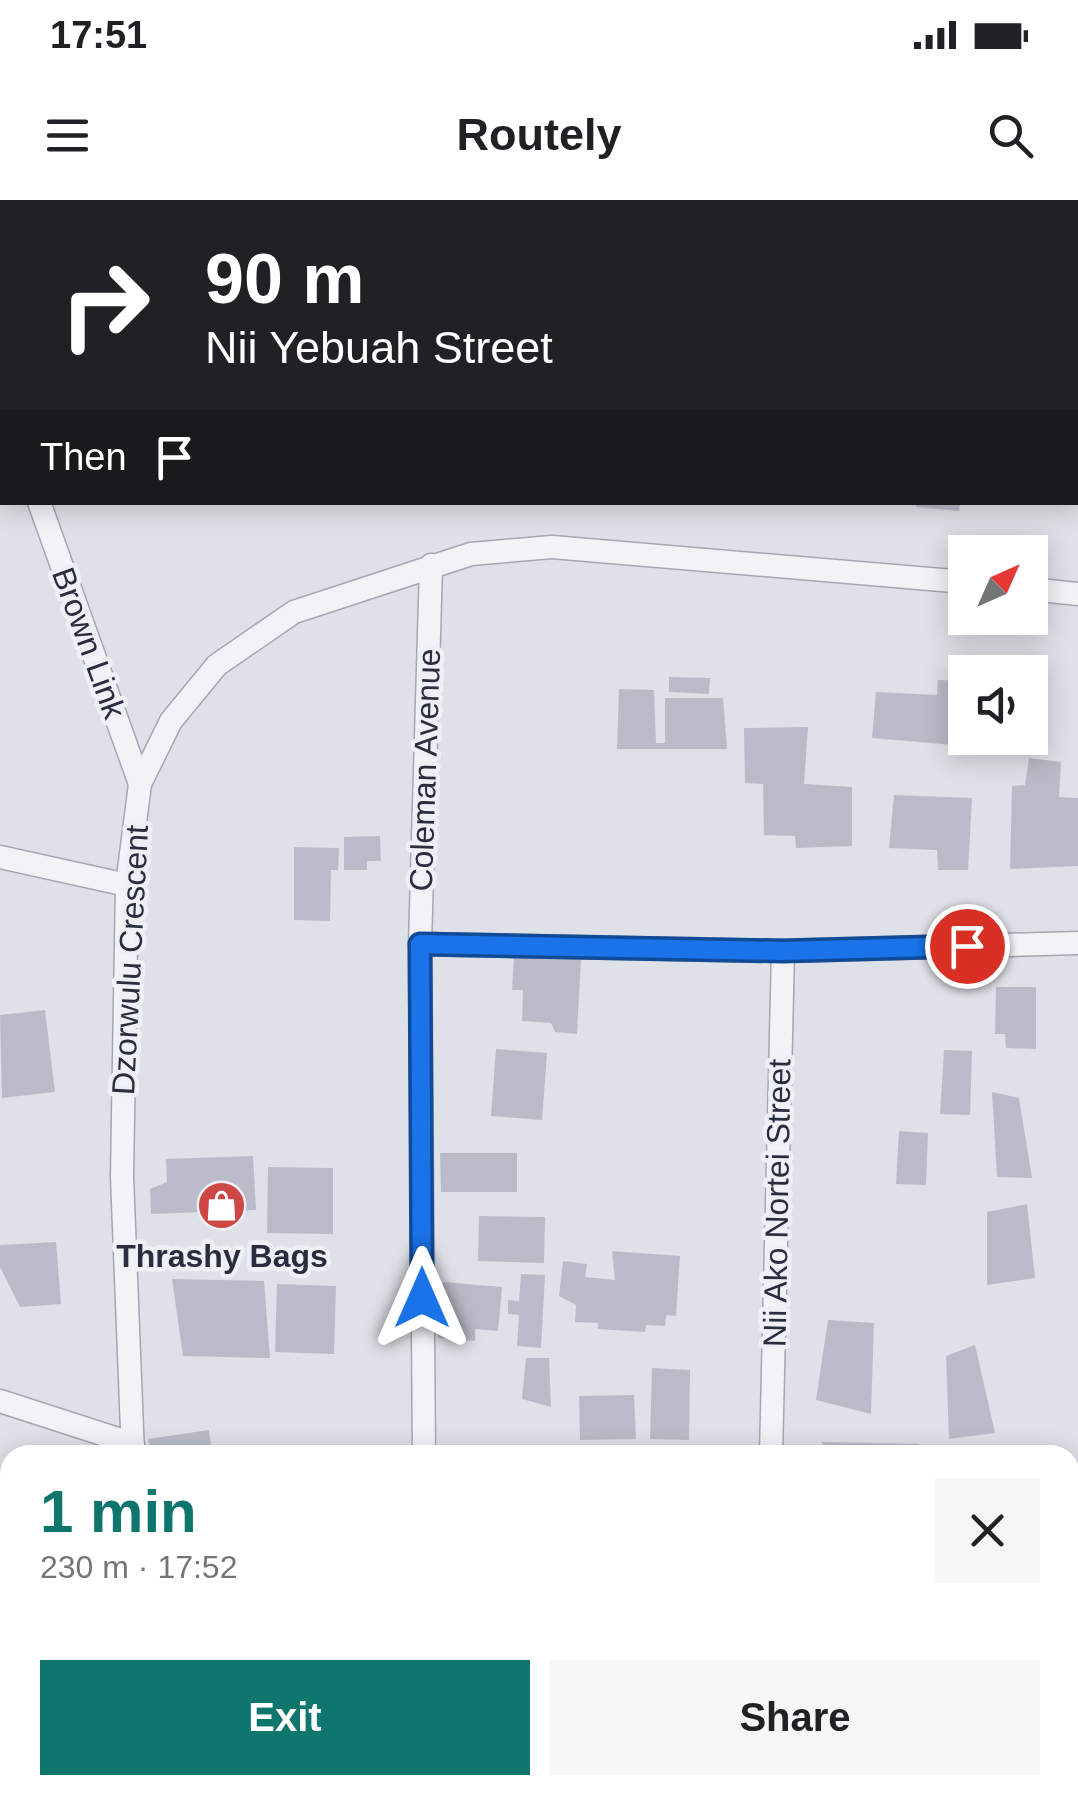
<!DOCTYPE html>
<meta charset="utf-8">
<style>
body{margin:0;font-family:Arial,sans-serif;background:#f6f6f6;color:#202124;height:100vh;display:flex;flex-direction:column;font-size:38px;white-space:nowrap}
*{box-sizing:border-box;margin:0}
p{font-size:32px;color:#757577}
.icon{flex:none;width:55px;height:55px;fill:none;stroke:currentColor;stroke-width:2;stroke-linecap:round;stroke-linejoin:round}
.map{position:relative;flex:1;overflow:hidden}
.drawer{position:absolute;left:0px;top:1245px;width:1080px;height:350px;display:flex;flex-direction:column;background:#fff;border-radius:30px 30px 0 0;box-shadow:0 5px 25px #0003}
.drawer>*{flex:none}
.hud{position:absolute;left:0px;top:0px;width:1080px;height:305px;box-shadow:0 5px 25px #0003;background:#202124;color:#fff;overflow:hidden}
.needle{width:65px;rotate:45deg}
.fabs{position:absolute;left:948px;top:335px;display:grid;gap:20px}
.fabs a{display:grid;place-items:center;width:100px;height:100px;border-radius:0px;background:#fff;box-shadow:0 5px 25px #0003;font-size:50px}
.pin{position:absolute;display:grid;place-items:center;width:85px;height:85px;color:#fff;margin:-42px;border:5px solid #fff;border-radius:50%;box-shadow:0 2px 10px #0007}
.me{position:absolute;width:110px;margin:-55px;rotate:0deg;stroke-linejoin:round;filter:drop-shadow(0 0 8px #0008)}
.turn{display:flex;align-items:center;gap:35px;height:210px;padding:0 40px;font-size:45px}
.turn .icon{width:130px;height:130px;stroke-width:2.5}
.turn b{display:block;font-size:70px;line-height:85px}
.then{display:flex;align-items:center;height:95px;padding:0 40px;background:#0003;gap:20px;font-size:38px}
.round{display:grid;place-items:center;flex:none;width:105px;height:105px;border-radius:0px;background:#f6f6f6}
.summary{display:flex;align-items:center;justify-content:space-between;height:170px;padding:0 40px}
h1{font-size:60px;font-weight:800;line-height:75px;color:#0f766e}
.cta{display:flex;gap:20px;margin-top:auto;padding:20px 40px}
.cta a{flex:1;height:115px;border-radius:0px;background:#0f766e;color:#fff;font-size:40px;font-weight:800;line-height:115px;text-align:center}
.cta a+a{background:#f6f6f6;color:#202124}
.status{display:flex;justify-content:space-between;align-items:center;height:70px;padding:0 50px;background:#fff;direction:ltr}
.status svg{height:28px;fill:currentColor}
header{display:flex;justify-content:space-between;align-items:center;height:130px;padding:0 40px;background:#fff;font-size:45px;font-weight:800}
.map>svg:first-child{display:block}
</style>
<div class="status"><b>17:51</b><svg viewBox="0 0 49 12"><path d="M0 12V9h3v3zM5 12V6h3v6zM10 12V3h3v9zM15 12V0h3v12zM26 1h20v11H26zM47 4h2v5h-2z"/></svg></div>
<header><svg class="icon" aria-label="menu" viewBox="0 0 24 24"><path d="M4 6h16M4 12h16M4 18h16"/></svg>Routely<svg class="icon" aria-label="search" viewBox="0 0 24 24"><circle cx="10" cy="10" r="6"/><path d="M15 15l6 6"/></svg></header>
<div class="map">
<svg width="1078" height="1595" viewBox="0 0 1078 1595">
<rect width="100%" height="100%" fill="#dfe1e8"/>
<g fill="#b9bcc8">
<polygon points="917,302 960,302 959,311 916,307"/>
<polygon points="669,477 710,478 709,494 669,492"/>
<polygon points="938,480 965,481 965,538 978,538 977,547 872,538 876,492 937,495"/>
<polygon points="619,489 654,490 656,543 665,543 665,498 723,498 727,549 617,549"/>
<polygon points="808,527 804,584 852,587 852,646 796,648 795,636 764,635 763,584 745,583 744,528"/>
<polygon points="1029,558 1061,562 1059,597 1078,598 1078,666 1010,669 1012,586 1025,585"/>
<polygon points="894,595 972,598 968,670 938,670 937,650 889,648"/>
<polygon points="380,636 381,661 367,661 367,670 344,670 344,637"/>
<polygon points="294,647 339,648 338,670 331,670 330,721 294,720"/>
<polygon points="514,755 581,759 577,834 555,832 551,823 522,821 523,790 512,790"/>
<polygon points="996,787 1036,787 1036,849 1006,848 1005,834 995,834"/>
<polygon points="45,810 55,892 2,898 0,815"/>
<polygon points="496,849 547,853 542,920 491,916"/>
<polygon points="944,850 972,851 970,915 940,914"/>
<polygon points="992,892 1019,898 1032,978 997,977"/>
<polygon points="899,931 928,933 926,985 896,984"/>
<polygon points="440,953 517,953 517,992 441,992"/>
<polygon points="253,956 256,1010 151,1014 150,989 167,982 166,959"/>
<polygon points="268,967 333,968 333,1034 267,1033"/>
<polygon points="1027,1004 1035,1078 987,1085 987,1012"/>
<polygon points="479,1016 545,1017 544,1063 478,1061"/>
<polygon points="56,1042 61,1104 20,1107 0,1067 0,1045"/>
<polygon points="612,1051 680,1056 676,1116 666,1115 665,1126 646,1125 645,1132 598,1129 598,1123 575,1122 576,1105 559,1096 563,1061 587,1064 585,1077 615,1080"/>
<polygon points="521,1074 545,1075 541,1148 517,1146 519,1115 508,1114 508,1100 519,1101"/>
<polygon points="172,1079 264,1081 270,1158 183,1156"/>
<polygon points="443,1082 502,1087 498,1131 475,1129 475,1141 438,1138"/>
<polygon points="277,1084 336,1086 334,1154 275,1152"/>
<polygon points="828,1120 874,1123 871,1214 816,1200"/>
<polygon points="975,1145 995,1233 949,1239 946,1156"/>
<polygon points="526,1158 549,1158 551,1207 522,1199"/>
<polygon points="652,1168 690,1170 689,1240 650,1239"/>
<polygon points="634,1195 636,1239 580,1240 579,1196"/>
<polygon points="209,1230 212,1255 151,1255 148,1239"/>
<polygon points="822,1242 919,1244 921,1255 827,1255"/>
<polygon points="1072,1480 1078,1480 1078,1527 1070,1526"/>
</g>
<g fill="none" stroke-linecap="round" stroke-linejoin="round">
<defs>
<g id="minor">
<polyline points="837,0 856,2"/>
<polyline points="48,2 48,0"/>
<polyline points="1078,32 1078,33"/>
<polyline points="0,239 2,240"/>
<polyline points="39,302 140,584"/>
<polyline points="1030,389 1078,394"/>
<polyline points="0,657 127,685"/>
<polyline points="420,744 783,751 1078,743"/>
<polyline points="0,1201 133,1244"/>
<polyline points="133,1255 122,976 127,685 140,584 171,521 217,465 294,412 471,354 552,347 965,382"/>
<polyline points="424,1255 420,744 431,365"/>
<polyline points="771,1255 783,751"/>
<polyline points="426,1585 426,1595"/>
<polyline points="0,1590 329,1595"/>
<polyline points="762,1595 762,1585"/>
</g>
</defs>
<use href="#minor" stroke="#a4a7b2" stroke-width="25"/>
<use href="#minor" stroke="#f2f3f7" stroke-width="22"/>
</g>
<g fill="none" stroke-linecap="round" stroke-linejoin="round">
<defs>
<polyline id="route" points="422,1098 420,744 782,751 967,746"/>
</defs>
<use href="#route" stroke="#114b97" stroke-width="25"/>
<use href="#route" stroke="#1a73e8" stroke-width="18"/>
</g>
<defs>
<symbol id="shop-disc" viewBox="-11 -11 22 22"><circle r="9.5" fill="#cd4744" stroke="#eff0f6"/><path d="M-5-2.5h2.3a2.7 3.5 0 0 1 5.4 0H5L5.5 6h-11ZM-1.5-2.5h3a1.5 2.3 0 0 0-3 0Z" fill="#fff"/></symbol>
</defs>
<g fill-rule="evenodd">
<use href="#shop-disc" x="194" y="978" width="55" height="55"/>
</g>
<g text-anchor="middle" dominant-baseline="central" stroke-width="9" stroke-linejoin="round" paint-order="stroke">
<g font-size="32" fill="#282d3f" stroke="#eff0f6">
<text transform="translate(89 443) rotate(70)">Brown Link</text>
<text transform="translate(425 570) rotate(-88)">Coleman Avenue</text>
<text transform="translate(130 760) rotate(-87)">Dzorwulu Crescent</text>
<text transform="translate(777 1003) rotate(-89)">Nii Ako Nortei Street</text>
</g>
<g font-size="32" font-weight="bold" fill="#282d3f" stroke="#eff0f6">
<text x="222" y="1056">Thrashy Bags</text>
</g>
</g>
</svg>
<div class="fabs">
<a><svg class="needle" viewBox="-14 -14 28 28"><path d="M0-13l5 13h-10z" fill="#e53935"/><path d="M0 13l5-13h-10z" fill="#757577"/></svg></a>
<a><svg class="icon" aria-label="sound" viewBox="0 0 24 24"><path d="M4 9h4l5-4v14l-5-4H4zM17 9q2 3 0 6"/></svg></a>
</div>
<div class="pin" style="left:967px;top:746px;background:#d93025"><svg class="icon" aria-label="arrive" viewBox="0 0 24 24"><path d="M6 21V4h12l-3 4 3 4H6"/></svg></div>
<svg class="me" style="left:422px;top:1098px" viewBox="-20 -20 40 40"><path d="M0-17L14 15 0 8-14 15z" fill="#1a73e8" stroke="#fff" stroke-width="4"/></svg>
<div class="hud">
<div class="turn"><svg class="icon" aria-label="right" viewBox="0 0 24 24"><path d="M7 20v-9h11M14 6l5 5-5 5"/></svg><div><b>90 m</b>Nii Yebuah Street</div></div>
<div class="then">Then<svg class="icon" aria-label="arrive" viewBox="0 0 24 24"><path d="M6 21V4h12l-3 4 3 4H6"/></svg></div>
</div>
<section class="drawer">
<div class="summary"><div><h1>1 min</h1><p>230 m · 17:52</p></div><a class="round"><svg class="icon" aria-label="close" viewBox="0 0 24 24"><path d="M6 6l12 12M18 6L6 18"/></svg></a></div>
<div class="cta"><a>Exit</a><a>Share</a></div>
</section>
</div>
